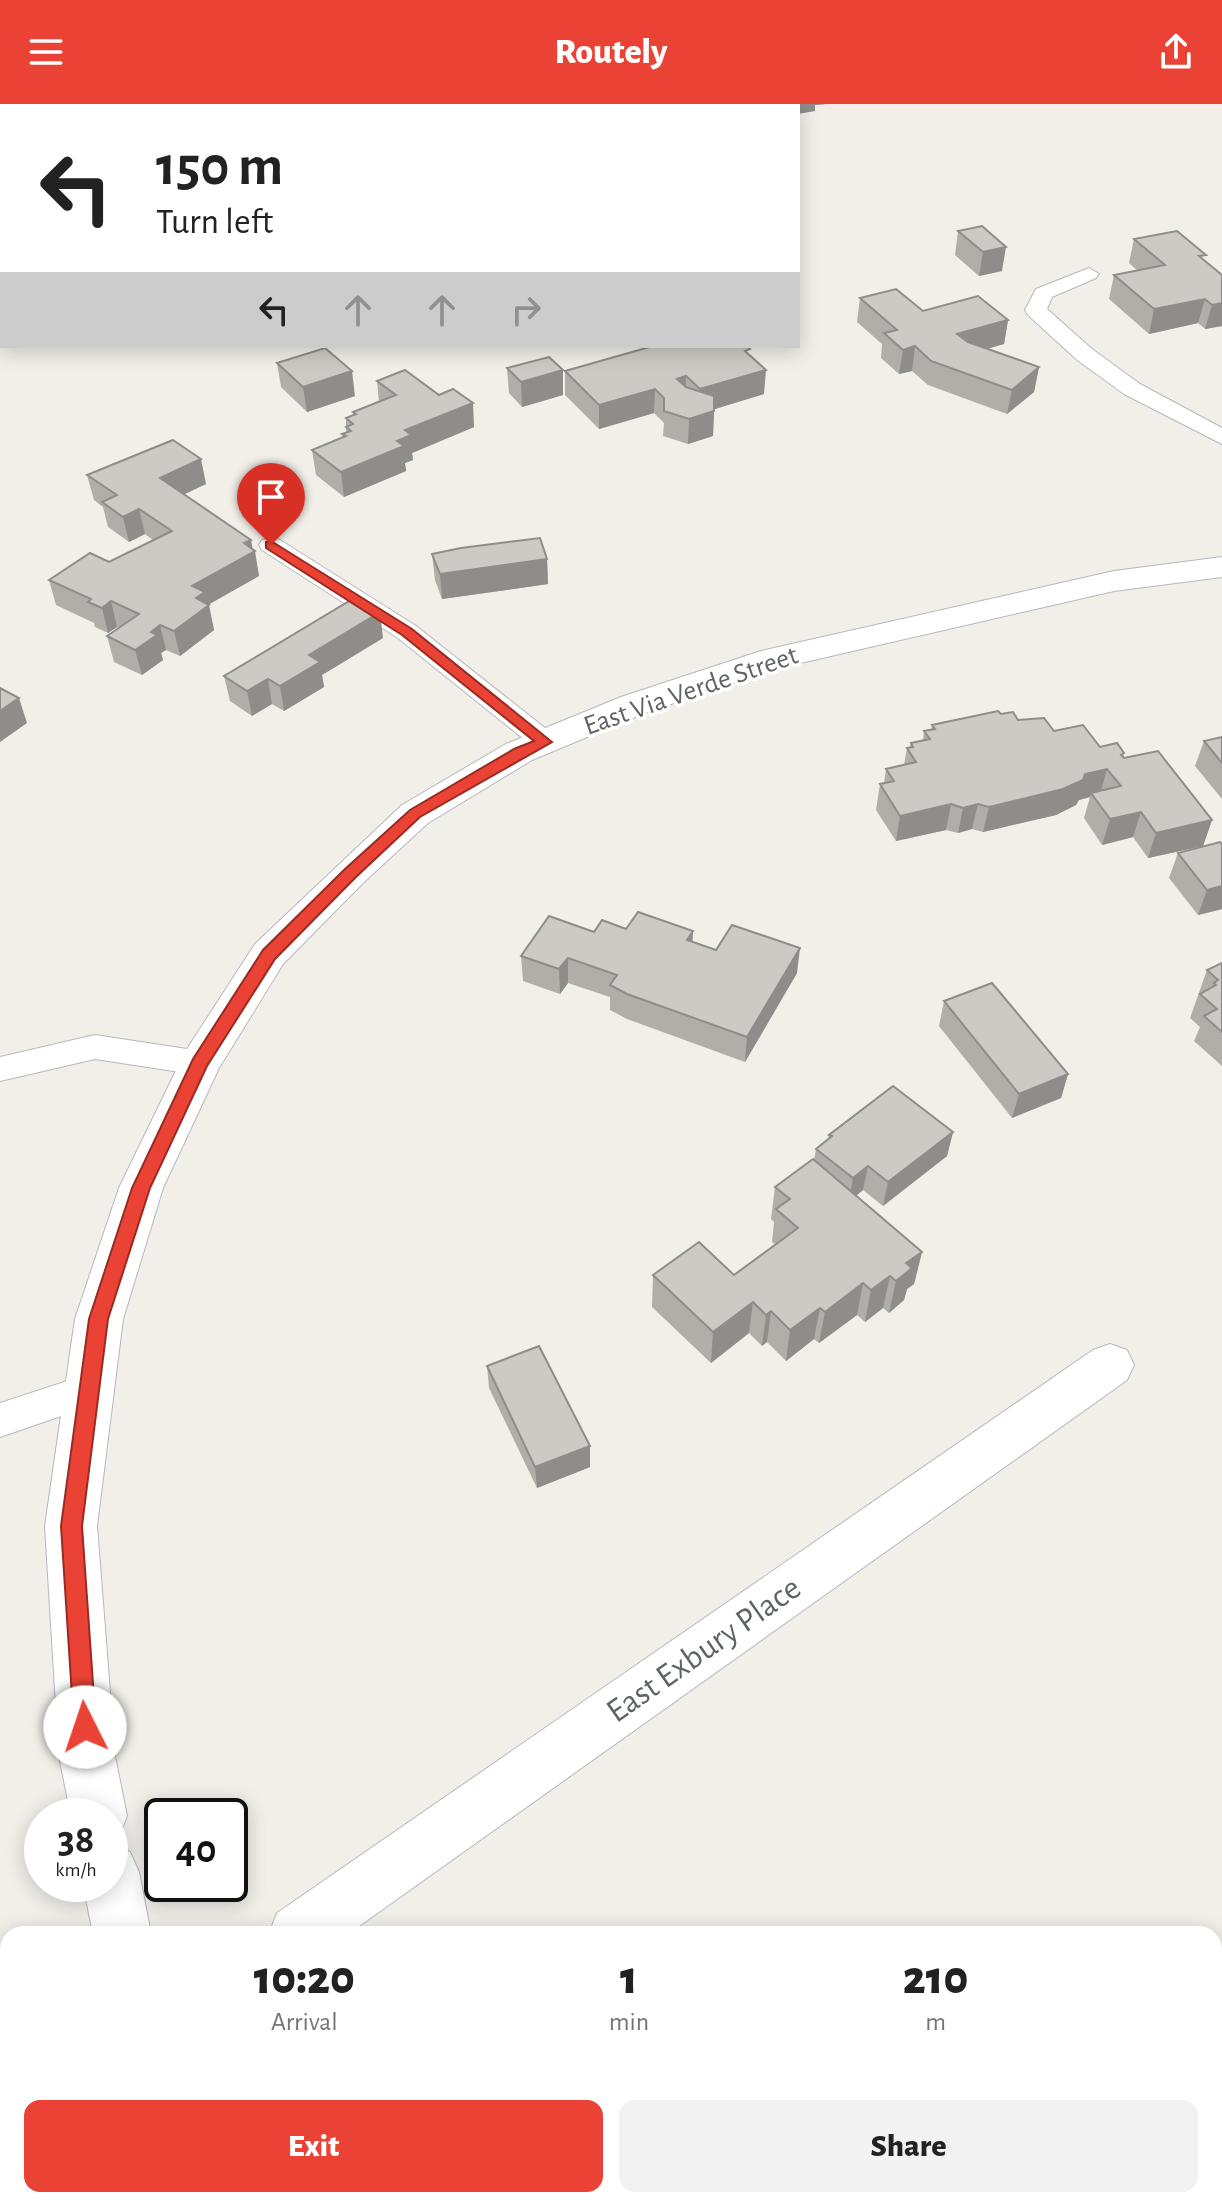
<!DOCTYPE html>
<style>
body{margin:0;font-family:"Alegreya Sans",sans-serif;background:#f2f2f2;color:#222;height:100vh;display:flex;flex-direction:column;font-size:30px;white-space:nowrap}
*{box-sizing:border-box;margin:0}
p{font-size:26px;color:#767676}
.icon{flex:none;width:44px;height:44px;fill:none;stroke:currentColor;stroke-width:2;stroke-linecap:round;stroke-linejoin:round}
.map{position:relative;flex:1;overflow:hidden}
.sheet{position:absolute;left:0px;top:1822px;width:1222px;height:282px;display:flex;flex-direction:column;background:#fff;border-radius:24px 24px 0 0;box-shadow:0 4px 20px #0003}
.sheet>*{flex:none}
.guide{position:absolute;left:0px;top:0px;width:800px;height:244px;box-shadow:0 4px 20px #0003;background:#fff;color:#222;overflow:hidden}
.speed{position:absolute;left:24px;top:1694px;display:flex;gap:16px;font-size:40px;font-weight:700;text-align:center}
.speed>*{display:grid;place-content:center;width:104px;height:104px;border-radius:50%;background:#fff;box-shadow:0 4px 20px #0003;line-height:1}
.speed small{font-size:20px;font-weight:400}
.speed .limit{border:4px solid #111;border-radius:12px;background:#fff;color:#111}
.pin{position:absolute;display:grid;place-items:center;width:68px;height:68px;color:#fff;margin:-82px -34px;border-radius:50% 50% 50% 0;rotate:-45deg;box-shadow:0 0 8px #0007}
.pin .icon{rotate:45deg}
.me{position:absolute;width:88px;margin:-44px;rotate:356deg;stroke-linejoin:round;filter:drop-shadow(0 0 6px #0008)}
.turn{display:flex;align-items:center;gap:28px;height:168px;padding:0 24px;font-size:36px}
.turn .icon{width:104px;height:104px;stroke-width:2.5}
.turn b{display:block;font-size:56px;line-height:68px}
.lanes{display:flex;align-items:center;height:76px;padding:0 24px;background:#0003;justify-content:center;gap:40px;direction:ltr}
.lanes .off{opacity:.35}
.eta{display:flex;justify-content:space-evenly;align-items:center;height:136px;text-align:center}
.eta b{font-size:48px;font-weight:800;line-height:56px}
.cta{display:flex;gap:16px;margin-top:auto;padding:16px 24px}
.cta a{flex:1;height:92px;border-radius:16px;background:#ea4335;color:#fff;font-size:32px;font-weight:800;line-height:92px;text-align:center}
.cta a+a{background:#f2f2f2;color:#222}
header{display:flex;justify-content:space-between;align-items:center;height:104px;padding:0 24px;background:#ea4335;color:#fff;font-size:36px;font-weight:800}
.map>svg:first-child{display:block}
</style>
<header><svg class="icon" aria-label="menu" viewBox="0 0 24 24"><path d="M4 6h16M4 12h16M4 18h16"/></svg>Routely<svg class="icon" aria-label="share" viewBox="0 0 24 24"><path d="M12 15V3M7 8l5-5 5 5M5 13v7h14v-7"/></svg></header>
<div class="map">
<svg width="1222" height="2103" viewBox="0 0 1222 2103">
<rect width="100%" height="100%" fill="#f1efe8"/>
<g fill="none" stroke-linecap="round" stroke-linejoin="round">
<defs>
<g id="service">
<polygon points="523,0 542,0 543,2 524,2"/>
<polygon points="1089,164 1099,170 1096,174 1052,193 1047,205 1092,245 1140,280 1222,324 1222,340 1124,290 1076,255 1028,211 1025,206 1036,185"/>
<polygon points="271,434 280,436 416,522 555,632 559,638 555,644 545,647 535,644 398,534 262,446 259,441 262,436"/>
<polygon points="95,931 200,947 212,950 216,959 212,968 200,971 95,955 0,977 0,953"/>
<polygon points="89,1270 102,1274 108,1286 102,1298 0,1333 0,1299"/>
</g>
<polygon id="minor" points="1110,1240 1127,1246 1134,1261 1127,1276 348,1830 269,1830 277,1809 1093,1246"/>
<g id="tertiary">
<polygon points="1222,453 1222,473 1114,487 770,566 645,609 532,656 428,719 364,778 283,860 219,964 163,1084 123,1215 97,1422 115,1652 127,1712 119,1732 110,1736 110,1712 71,1712 59,1652 45,1422 75,1215 119,1084 185,948 255,840 402,701 506,640 621,593 761,547 1114,467"/>
<polygon points="110,1739 130,1748 139,1768 151,1830 93,1830 83,1780 110,1780"/>
<polygon points="146,2096 210,2096 212,2103 148,2103"/>
</g>
</defs>
<use href="#service" stroke="#b5b8bc" stroke-width="2"/>
<use href="#minor" stroke="#b5b8bc" stroke-width="2"/>
<use href="#tertiary" stroke="#b5b8bc" stroke-width="2"/>
<use href="#service" fill="#fff" fill-rule="evenodd"/>
<use href="#minor" fill="#fff" fill-rule="evenodd"/>
<use href="#tertiary" fill="#fff" fill-rule="evenodd"/>
</g>
<g fill="#afaea9">
<polygon points="613,0 827,0 815,1 815,7 798,2 609,2"/>
<polygon points="982,122 1002,167 979,172 955,151 958,127"/>
<polygon points="1134,135 1204,157 1222,171 1222,222 1205,225 1198,219 1149,230 1109,195 1114,171 1137,166 1129,159"/>
<polygon points="860,194 923,207 1008,216 1004,240 987,245 1039,263 1034,288 1007,310 928,281 912,267 899,270 881,254 882,240 857,218"/>
<polygon points="750,252 764,290 714,305 713,332 688,340 663,332 664,319 654,309 599,325 565,291 565,267"/>
<polygon points="277,259 355,292 307,308 281,283"/>
<polygon points="507,264 563,291 522,303 509,289"/>
<polygon points="377,277 474,323 412,349 413,356 405,359 406,367 344,393 316,371 312,346 343,334 342,330 346,328 346,314 353,311 353,308 379,298"/>
<polygon points="87,371 206,380 184,390 253,445 259,472 208,500 214,526 180,552 166,546 161,549 163,556 142,571 114,558 107,532 119,524 117,523 108,529 95,523 94,519 56,501 49,476 109,458 153,436 145,430 129,438 108,423 103,403 94,396"/>
<polygon points="432,450 547,455 548,480 442,495 435,476"/>
<polygon points="383,534 322,571 324,583 284,607 272,600 252,612 230,597 224,572"/>
<polygon points="1001,610 1100,643 1124,649 1123,654 1212,716 1203,742 1148,754 1133,733 1102,741 1084,714 1090,693 1079,696 1076,701 1056,711 983,728 972,725 958,729 946,726 896,737 876,706 880,680 884,679 886,665 904,661 907,644 910,643 911,639 923,636 924,627 931,626 932,621"/>
<polygon points="1222,633 1222,695 1195,662 1204,637"/>
<polygon points="1222,740 1222,805 1198,811 1169,774 1178,749"/>
<polygon points="626,825 692,838 716,846 797,869 745,958 627,915 610,906 610,893 568,879 560,890 523,877 521,852 594,828"/>
<polygon points="1222,859 1222,962 1194,937 1200,923 1190,914 1207,866"/>
<polygon points="944,897 1068,970 1061,994 1012,1014 939,922"/>
<polygon points="953,1028 947,1052 883,1102 863,1086 856,1092 922,1148 914,1180 907,1185 904,1196 889,1209 883,1204 865,1218 857,1211 819,1239 814,1235 786,1257 767,1238 762,1242 749,1229 711,1259 652,1203 653,1171 734,1171 775,1140 772,1138 774,1118 771,1115 775,1083 814,1056 816,1045 828,1035 829,1031"/>
<polygon points="487,1262 590,1363 537,1384 489,1284"/>
</g>
<g fill="#8f8d8a">
<polygon points="58,0 118,0 109,2 48,2"/>
<polygon points="161,0 177,0 166,2 161,2"/>
<polygon points="721,0 752,0 752,2 715,2"/>
<polygon points="772,0 827,0 815,1 815,7 798,10 798,2 772,2"/>
<polygon points="1006,143 1002,167 979,172 983,148"/>
<polygon points="1205,195 1198,219 1149,230 1154,205"/>
<polygon points="2,196 2,211 0,212 0,197"/>
<polygon points="1222,199 1222,222 1205,225 1212,201"/>
<polygon points="1008,216 1004,240 953,254 957,230"/>
<polygon points="915,242 912,267 899,270 903,246"/>
<polygon points="1039,263 1034,288 1007,310 1012,286"/>
<polygon points="563,266 563,291 522,303 521,278"/>
<polygon points="766,266 764,290 699,310 700,285"/>
<polygon points="352,267 355,292 307,308 303,283"/>
<polygon points="686,272 685,297 677,275"/>
<polygon points="655,285 654,309 599,325 599,301"/>
<polygon points="473,299 474,323 412,349 413,356 405,359 406,367 344,393 341,368 405,326"/>
<polygon points="714,307 713,332 688,340 689,315"/>
<polygon points="201,355 206,380 166,399 160,374"/>
<polygon points="139,405 145,430 129,438 123,413"/>
<polygon points="251,436 253,447 255,447 259,472 208,501 209,501 214,526 180,552 174,527 192,482 244,439"/>
<polygon points="547,455 548,480 442,495 440,470"/>
<polygon points="111,497 117,523 108,529 102,504"/>
<polygon points="380,508 383,534 322,571 324,583 284,607 280,582 309,551"/>
<polygon points="160,521 166,546 161,549 163,556 142,571 135,546 151,528"/>
<polygon points="268,575 272,600 252,612 247,587"/>
<polygon points="19,594 27,619 0,638 0,607"/>
<polygon points="1107,665 1100,691 1091,689 1090,693 1079,696 1076,701 1056,711 983,728 989,703 1085,670"/>
<polygon points="951,700 946,726 896,737 900,712"/>
<polygon points="978,700 972,725 958,729 963,704"/>
<polygon points="1141,708 1133,733 1102,741 1110,715"/>
<polygon points="1212,716 1203,742 1148,754 1156,729"/>
<polygon points="1222,782 1222,805 1198,811 1207,786"/>
<polygon points="693,827 692,852 687,836"/>
<polygon points="800,844 797,869 745,958 747,933"/>
<polygon points="568,854 568,879 560,890 559,865"/>
<polygon points="1068,970 1061,994 1012,1014 1019,990"/>
<polygon points="953,1028 947,1052 883,1102 888,1078"/>
<polygon points="868,1062 863,1086 849,1097 853,1074"/>
<polygon points="922,1148 914,1180 907,1185 904,1196 889,1209 896,1177 906,1159"/>
<polygon points="890,1172 883,1204 865,1218 871,1186"/>
<polygon points="863,1179 857,1211 819,1239 825,1208"/>
<polygon points="753,1198 749,1229 711,1259 713,1228"/>
<polygon points="820,1204 814,1235 786,1257 790,1226"/>
<polygon points="771,1207 767,1238 762,1242 766,1211"/>
<polygon points="590,1342 590,1363 537,1384 535,1363"/>
<polygon points="596,2096 612,2096 603,2103 588,2103"/>
</g>
<g fill="#cccac5" stroke="#8f8d8a" stroke-width="2">
<polygon points="8,0 58,0 48,2 9,2"/>
<polygon points="613,0 721,0 715,2 707,2 703,0 698,2 609,2"/>
<polygon points="982,122 1006,143 983,148 958,127"/>
<polygon points="1177,127 1206,151 1199,152 1222,171 1222,199 1212,201 1205,195 1154,205 1114,171 1165,161 1134,135"/>
<polygon points="0,170 2,170 2,196 0,197"/>
<polygon points="896,185 923,207 978,192 1008,216 957,230 968,238 1039,263 1012,286 931,257 915,242 903,246 884,229 897,226 860,194"/>
<polygon points="653,242 747,242 750,245 745,247 766,266 700,285 686,272 677,275 686,283 714,292 714,307 689,315 664,307 664,294 655,285 599,301 565,267"/>
<polygon points="325,244 352,267 303,283 277,259"/>
<polygon points="549,253 563,266 521,278 507,264"/>
<polygon points="405,266 439,291 453,285 473,299 405,326 411,331 397,337 404,342 341,368 312,346 346,332 342,330 351,327 346,323 353,320 346,314 356,310 353,308 396,291 377,277"/>
<polygon points="173,336 201,355 160,374 251,436 244,439 255,447 192,482 205,488 196,494 209,501 174,527 160,521 151,528 157,531 135,546 107,532 139,510 111,497 102,504 88,498 91,495 49,476 90,449 109,458 172,427 139,405 123,413 102,398 117,391 87,371"/>
<polygon points="540,434 547,455 440,470 432,450 461,444"/>
<polygon points="356,493 380,508 309,551 320,558 280,582 268,575 247,587 224,572"/>
<polygon points="0,584 19,594 0,607"/>
<polygon points="998,607 1001,610 1013,608 1018,616 1044,614 1054,627 1083,621 1100,643 1117,639 1124,649 1121,651 1124,654 1158,647 1212,716 1156,729 1141,708 1110,715 1091,689 1121,682 1107,665 1085,670 1083,676 1063,685 989,703 978,700 963,704 951,700 900,712 880,680 894,677 886,665 916,658 907,644 913,643 911,639 930,635 924,627 935,625 932,621"/>
<polygon points="1222,633 1222,659 1204,637"/>
<polygon points="1220,738 1222,740 1222,782 1207,786 1178,749"/>
<polygon points="638,808 693,827 687,836 716,846 732,821 800,844 747,933 627,890 610,881 617,871 568,854 559,865 521,852 549,812 594,828 602,816 626,825"/>
<polygon points="1222,859 1222,928 1204,912 1217,905 1200,890 1216,881 1214,879 1218,876 1207,866"/>
<polygon points="992,879 1068,970 1019,990 944,897"/>
<polygon points="893,982 953,1028 888,1078 868,1062 853,1074 816,1045 832,1032 829,1031"/>
<polygon points="813,1055 922,1148 906,1159 912,1164 896,1177 890,1172 871,1186 863,1179 825,1208 820,1204 790,1226 771,1207 766,1211 753,1198 713,1228 653,1171 699,1138 734,1171 798,1124 776,1105 790,1095 775,1083"/>
<polygon points="539,1242 590,1342 535,1363 487,1262"/>
<polygon points="489,2096 596,2096 588,2103 492,2103"/>
</g>
<polygon fill="#ea4335" stroke="#982c22" stroke-width="2" points="271,437 412,525 552,638 420,713 356,773 275,855 207,962 150,1084 108,1215 82,1422 96,1623 93,1631 85,1634 77,1631 74,1623 61,1422 89,1215 132,1084 193,955 263,846 345,765 410,706 514,645 534,637 402,531 266,444 266,438"/>
<g text-anchor="middle" dominant-baseline="central" stroke-width="7" stroke-linejoin="round" paint-order="stroke">
<g font-size="28" fill="#5f6368" stroke="#fff">
<text transform="translate(691 587) rotate(-19)">East Via Verde Street</text>
</g>
<g font-size="34" fill="#5f6368" stroke="#fff">
<text transform="translate(704 1546) rotate(-35)">East Exbury Place</text>
</g>
</g>
</svg>
<div class="speed"><div>38<small>km/h</small></div><div class="limit">40</div></div>
<div class="pin" style="left:271px;top:441px;background:#d93025"><svg class="icon" aria-label="arrive" viewBox="0 0 24 24"><path d="M6 21V4h12l-3 4 3 4H6"/></svg></div>
<svg class="me" style="left:85px;top:1623px" viewBox="-20 -20 40 40"><circle r="19" fill="#fff"/><path d="M0-13L10 11 0 6-10 11z" fill="#ea4335"/></svg>
<div class="guide">
<div class="turn"><svg class="icon" aria-label="left" viewBox="0 0 24 24"><path d="M17 20v-9H6M10 6l-5 5 5 5"/></svg><div><b>150 m</b>Turn left</div></div>
<div class="lanes"><svg class="icon" aria-label="left" viewBox="0 0 24 24"><path d="M17 20v-9H6M10 6l-5 5 5 5"/></svg><svg class="icon off" aria-label="ahead" viewBox="0 0 24 24"><path d="M12 20V5M6 11l6-6 6 6"/></svg><svg class="icon off" aria-label="ahead" viewBox="0 0 24 24"><path d="M12 20V5M6 11l6-6 6 6"/></svg><svg class="icon off" aria-label="right" viewBox="0 0 24 24"><path d="M7 20v-9h11M14 6l5 5-5 5"/></svg></div>
</div>
<section class="sheet">
<div class="eta">
<div><b>10:20</b><p>Arrival</p></div>
<div><b>1</b><p>min</p></div>
<div><b>210</b><p>m</p></div>
</div>
<div class="cta"><a>Exit</a><a>Share</a></div>
</section>
</div>
